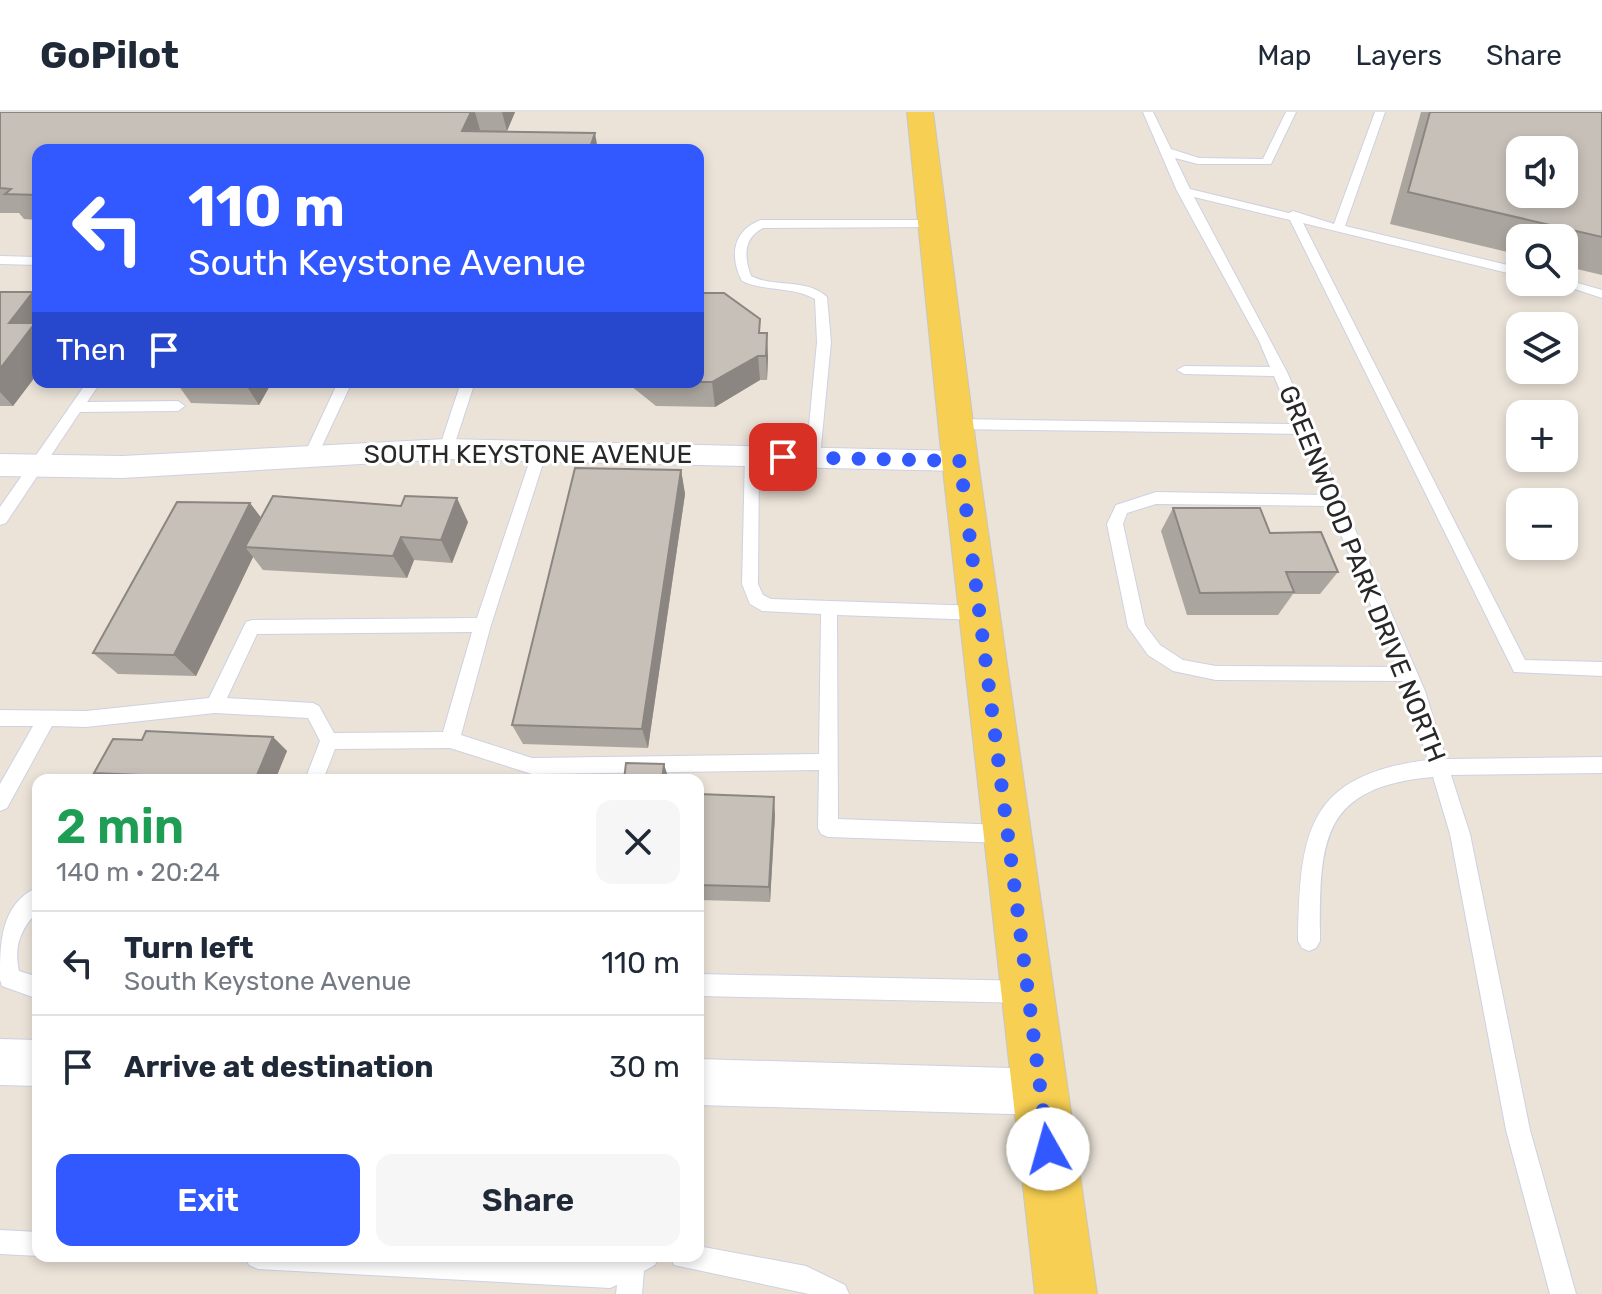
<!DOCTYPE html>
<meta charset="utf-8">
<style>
body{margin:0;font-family:Rubik,sans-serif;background:#f6f6f7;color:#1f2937;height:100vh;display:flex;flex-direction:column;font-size:30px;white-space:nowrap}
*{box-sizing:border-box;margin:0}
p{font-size:26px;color:#747a83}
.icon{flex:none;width:44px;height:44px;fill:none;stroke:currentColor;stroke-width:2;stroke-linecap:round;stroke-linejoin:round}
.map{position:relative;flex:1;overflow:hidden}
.side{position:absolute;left:32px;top:662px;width:672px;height:488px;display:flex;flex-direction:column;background:#fff;border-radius:16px;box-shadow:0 4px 12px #0003}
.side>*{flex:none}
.hud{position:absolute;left:32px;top:32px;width:672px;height:244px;border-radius:16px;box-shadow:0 4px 12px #0003;background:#3159ff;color:#fff;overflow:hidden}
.fabs{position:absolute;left:1506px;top:24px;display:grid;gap:16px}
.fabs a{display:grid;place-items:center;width:72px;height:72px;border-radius:16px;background:#fff;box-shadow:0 4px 12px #0003;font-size:40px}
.pin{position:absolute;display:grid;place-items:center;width:68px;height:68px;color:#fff;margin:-34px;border-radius:16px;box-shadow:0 4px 12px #0006}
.me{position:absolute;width:88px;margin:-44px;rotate:353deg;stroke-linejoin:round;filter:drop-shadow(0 0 6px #0008)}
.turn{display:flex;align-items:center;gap:28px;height:168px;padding:0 24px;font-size:36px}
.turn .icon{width:104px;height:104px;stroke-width:2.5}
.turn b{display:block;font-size:56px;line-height:68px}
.then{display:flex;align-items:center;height:76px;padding:0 24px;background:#0003;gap:16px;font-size:30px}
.round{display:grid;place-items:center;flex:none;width:84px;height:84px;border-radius:16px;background:#f6f6f7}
.head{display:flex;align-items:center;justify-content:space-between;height:136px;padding:0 24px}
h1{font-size:48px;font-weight:600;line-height:60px;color:#1e9e55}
.button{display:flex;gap:16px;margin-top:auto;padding:16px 24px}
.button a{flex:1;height:92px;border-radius:16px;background:#3159ff;color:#fff;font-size:32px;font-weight:600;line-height:92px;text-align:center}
.button a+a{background:#f6f6f7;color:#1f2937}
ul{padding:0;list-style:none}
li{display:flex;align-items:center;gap:24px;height:104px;padding:0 24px;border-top:2px solid #e0e1e3}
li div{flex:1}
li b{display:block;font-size:30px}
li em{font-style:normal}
header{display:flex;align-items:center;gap:48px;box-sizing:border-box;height:112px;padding:0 40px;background:#fff;border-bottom:2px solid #e0e1e3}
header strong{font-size:38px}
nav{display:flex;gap:44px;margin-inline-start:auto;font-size:28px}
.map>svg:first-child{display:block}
</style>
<header>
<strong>GoPilot</strong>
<nav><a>Map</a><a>Layers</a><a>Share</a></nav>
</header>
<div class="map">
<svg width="1602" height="1182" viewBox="0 0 1602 1182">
<rect width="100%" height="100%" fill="#ebe3d8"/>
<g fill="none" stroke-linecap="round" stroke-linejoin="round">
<defs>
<g id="service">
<path d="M1143 0H1153L1171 37 1199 46 1263 47 1286 0H1296L1271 52H1198L1175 46 1190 77 1289 101 1293 99 1334 112 1375 0H1385L1345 114 1520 156V164L1303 111 1525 548 1602 550V564L1514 560 1290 108 1194 85 1287 260 1425 579 1446 647 1602 645V661L1451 663 1470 722 1530 1018 1576 1182H1550L1506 1018 1450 722 1433 665C1318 675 1320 732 1320 829L1316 836 1309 839 1302 836 1298 829C1300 721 1306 663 1428 648L1403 569 1216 568 1173 559 1148 543 1128 515 1107 412 1116 393 1156 380 1324 383 1299 322 956 317 949 312 956 307 1294 312 1274 264 1184 262 1177 258 1184 254 1270 255 1259 229 1177 79ZM1156 392 1329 394 1397 555 1216 554 1183 548 1160 533 1145 513 1123 412 1127 401Z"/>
<path d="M935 108 941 112 939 115 763 116C743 126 744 145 751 164 775 176 807 166 827 185L831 230 820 345 813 350 808 349 806 345 817 230 815 187C792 174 765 180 742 169 729 144 733 118 761 108Z"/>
<polygon points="0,144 38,145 38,153 0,152"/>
<polygon points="1564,167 1602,178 1602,186 1554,170 1564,170"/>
<polygon points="87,270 101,270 87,290 178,289 185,294 178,299 80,300 6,411 0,413 0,395"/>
<polygon points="338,270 352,270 316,347 306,347 304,343"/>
<polygon points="461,270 475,270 453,337 446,342 439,337"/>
<path d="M540 334 547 339 491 513 461 623 532 646 819 642 821 502 762 499 750 492 742 472 745 344 752 339 759 344 758 472 763 483 771 487 980 494 988 501 980 508 837 503 838 707 1005 713 1012 716 1015 722 1012 728 1005 731 828 725 821 722 818 716 819 658 532 662 450 636 335 637 323 668H305L320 629 308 606 215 601 86 615 52 614 7 696 0 699V672L33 614H0V598L86 599 209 586 246 510 252 508 477 506 533 339ZM472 520 443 620 334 621 319 594 313 591 227 586 257 522Z"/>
<path d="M38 775V799C20 818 14 833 19 859L38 865V887L2 874 0 868C0 831 0 792 38 775Z"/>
<polygon points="698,862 1025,869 1033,872 1036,880 1033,888 1025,891 698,884"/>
<polygon points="0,1118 38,1120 39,1144 0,1142"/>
<polygon points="698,1134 806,1154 845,1173 849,1182 809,1182 674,1153 670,1144 698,1144"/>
<polygon points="245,1144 492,1144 608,1150 620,1144 659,1144 655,1153 644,1159 642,1182 616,1182 617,1173 610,1176 258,1157 249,1153"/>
</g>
<g id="minor">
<polygon points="446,327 960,339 971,342 975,349 971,356 960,359 446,347 122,366 0,364 0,342 122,344"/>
<polygon points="0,927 38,928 38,974 0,973"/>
<polygon points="698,947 1041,957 1057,964 1064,980 1057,996 1041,1003 698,993"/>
</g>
<polygon id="primary" points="907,0 933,0 978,349 1097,1182 1035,1182 942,349"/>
</defs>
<use href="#service" stroke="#cdd1e2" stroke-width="2"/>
<use href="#minor" stroke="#cdd1e2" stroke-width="2"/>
<use href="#primary" stroke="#c7c7c7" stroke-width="2"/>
<use href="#service" fill="#fff" fill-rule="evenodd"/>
<use href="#minor" fill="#fff" fill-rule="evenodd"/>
<use href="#primary" fill="#f7cf52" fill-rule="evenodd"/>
</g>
<g fill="#aaa59e">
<polygon points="0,0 515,0 507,19 38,38 38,108 24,107 19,101 0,101"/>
<polygon points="1421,0 1602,0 1602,163 1564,154 1564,126 1520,126 1520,143 1390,112"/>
<polygon points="0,180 33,180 38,187 38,261 13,294 0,294"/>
<polygon points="761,221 768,245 767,268 760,268 715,295 656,294 626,270 698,270"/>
<polygon points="176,270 272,270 259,293 191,291"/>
<polygon points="681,358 685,382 648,636 523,632 512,613"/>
<polygon points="250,391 261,406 468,410 452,451 414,448 407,466 263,458 253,445 196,564 118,562 93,541"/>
<polygon points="1173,396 1270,421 1338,460 1320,482 1293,482 1278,503 1187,503 1161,419"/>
<polygon points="273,625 287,639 275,668 105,668 94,661 142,628"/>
<polygon points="698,682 775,703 770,790 698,788"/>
</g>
<g fill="#8b8681">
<polygon points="471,0 475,0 480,18 462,19"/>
<polygon points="502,0 515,0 507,19"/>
<polygon points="595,21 598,38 589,38"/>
<polygon points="33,180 38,187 38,261 13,294 0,280 0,257 9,211"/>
<polygon points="767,221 768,245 767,268 766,244"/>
<polygon points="758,244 760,268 715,295 712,270"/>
<polygon points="244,270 272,270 259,293"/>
<polygon points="681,358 685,382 648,636 642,617"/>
<polygon points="457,386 468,410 452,451 441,428"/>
<polygon points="250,391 268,415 245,435 253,445 196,564 174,543"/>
<polygon points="401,425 414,448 407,466 393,444"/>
<polygon points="273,625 287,639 275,668 255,668"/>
<polygon points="664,652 669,668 662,668"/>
<polygon points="774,685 775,703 770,790 769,775"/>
</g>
<g fill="#c6c0b8" stroke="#8b8681" stroke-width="2" fill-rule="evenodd">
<polygon points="0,0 471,0 462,19 595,21 589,38 38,38 38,83 5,82 11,77 0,76"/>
<path d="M1430 0H1602V125L1408 80ZM1520 38H1564V82H1520Z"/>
<polygon points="0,180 33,180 9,211 35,211 0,257"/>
<polygon points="698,181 724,181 760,207 759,221 767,221 766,244 758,244 712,270 698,270"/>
<polygon points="575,356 681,358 642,617 512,613"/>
<polygon points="273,384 401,394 405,384 457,386 441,428 401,425 393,444 245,435"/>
<polygon points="177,390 250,391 174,543 93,541"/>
<polygon points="1173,396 1260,396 1270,421 1321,420 1338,460 1286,460 1294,480 1200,481"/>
<polygon points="146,619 273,625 255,668 94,661 113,627 142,628"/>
<polygon points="626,651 664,652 662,668 624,668"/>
<polygon points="698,682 774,685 769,775 698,773"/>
</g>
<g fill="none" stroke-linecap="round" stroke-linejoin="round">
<polyline stroke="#3159ff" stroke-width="14" stroke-dasharray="0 25.2" points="783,345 960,349 1048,1037"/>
</g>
<g text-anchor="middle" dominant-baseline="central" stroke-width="6" stroke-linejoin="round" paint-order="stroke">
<g font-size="26" fill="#282828" stroke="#fff">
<text x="528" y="342">SOUTH KEYSTONE AVENUE</text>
<text transform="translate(1362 462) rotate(68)">GREENWOOD PARK DRIVE NORTH</text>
</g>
</g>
</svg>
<div class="fabs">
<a><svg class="icon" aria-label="sound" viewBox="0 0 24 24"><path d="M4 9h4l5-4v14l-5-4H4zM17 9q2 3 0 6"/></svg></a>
<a><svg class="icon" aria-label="search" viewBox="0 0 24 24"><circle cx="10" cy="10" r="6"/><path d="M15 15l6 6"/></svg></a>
<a><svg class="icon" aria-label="layers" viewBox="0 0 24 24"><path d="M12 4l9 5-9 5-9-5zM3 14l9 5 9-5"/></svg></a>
<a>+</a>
<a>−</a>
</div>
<div class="pin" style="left:783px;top:345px;background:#d93025"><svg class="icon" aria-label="arrive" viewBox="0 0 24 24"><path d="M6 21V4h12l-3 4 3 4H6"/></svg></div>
<svg class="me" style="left:1048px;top:1037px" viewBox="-20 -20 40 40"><circle r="19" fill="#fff"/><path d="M0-13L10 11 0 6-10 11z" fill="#3159ff"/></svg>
<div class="hud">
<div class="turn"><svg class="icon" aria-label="left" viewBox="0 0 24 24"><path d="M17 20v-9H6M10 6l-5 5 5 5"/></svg><div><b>110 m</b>South Keystone Avenue</div></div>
<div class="then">Then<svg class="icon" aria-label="arrive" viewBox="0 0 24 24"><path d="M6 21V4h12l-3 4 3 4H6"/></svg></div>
</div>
<section class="side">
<div class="head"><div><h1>2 min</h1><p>140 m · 20:24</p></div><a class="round"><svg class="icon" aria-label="close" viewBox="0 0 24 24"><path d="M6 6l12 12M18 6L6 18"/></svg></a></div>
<ul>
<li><svg class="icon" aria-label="left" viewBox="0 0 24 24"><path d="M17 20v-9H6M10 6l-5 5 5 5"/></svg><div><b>Turn left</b><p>South Keystone Avenue</p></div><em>110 m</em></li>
<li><svg class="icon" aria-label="arrive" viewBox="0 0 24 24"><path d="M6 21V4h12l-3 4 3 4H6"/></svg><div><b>Arrive at destination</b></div><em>30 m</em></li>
</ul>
<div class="button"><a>Exit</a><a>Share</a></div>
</section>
</div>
